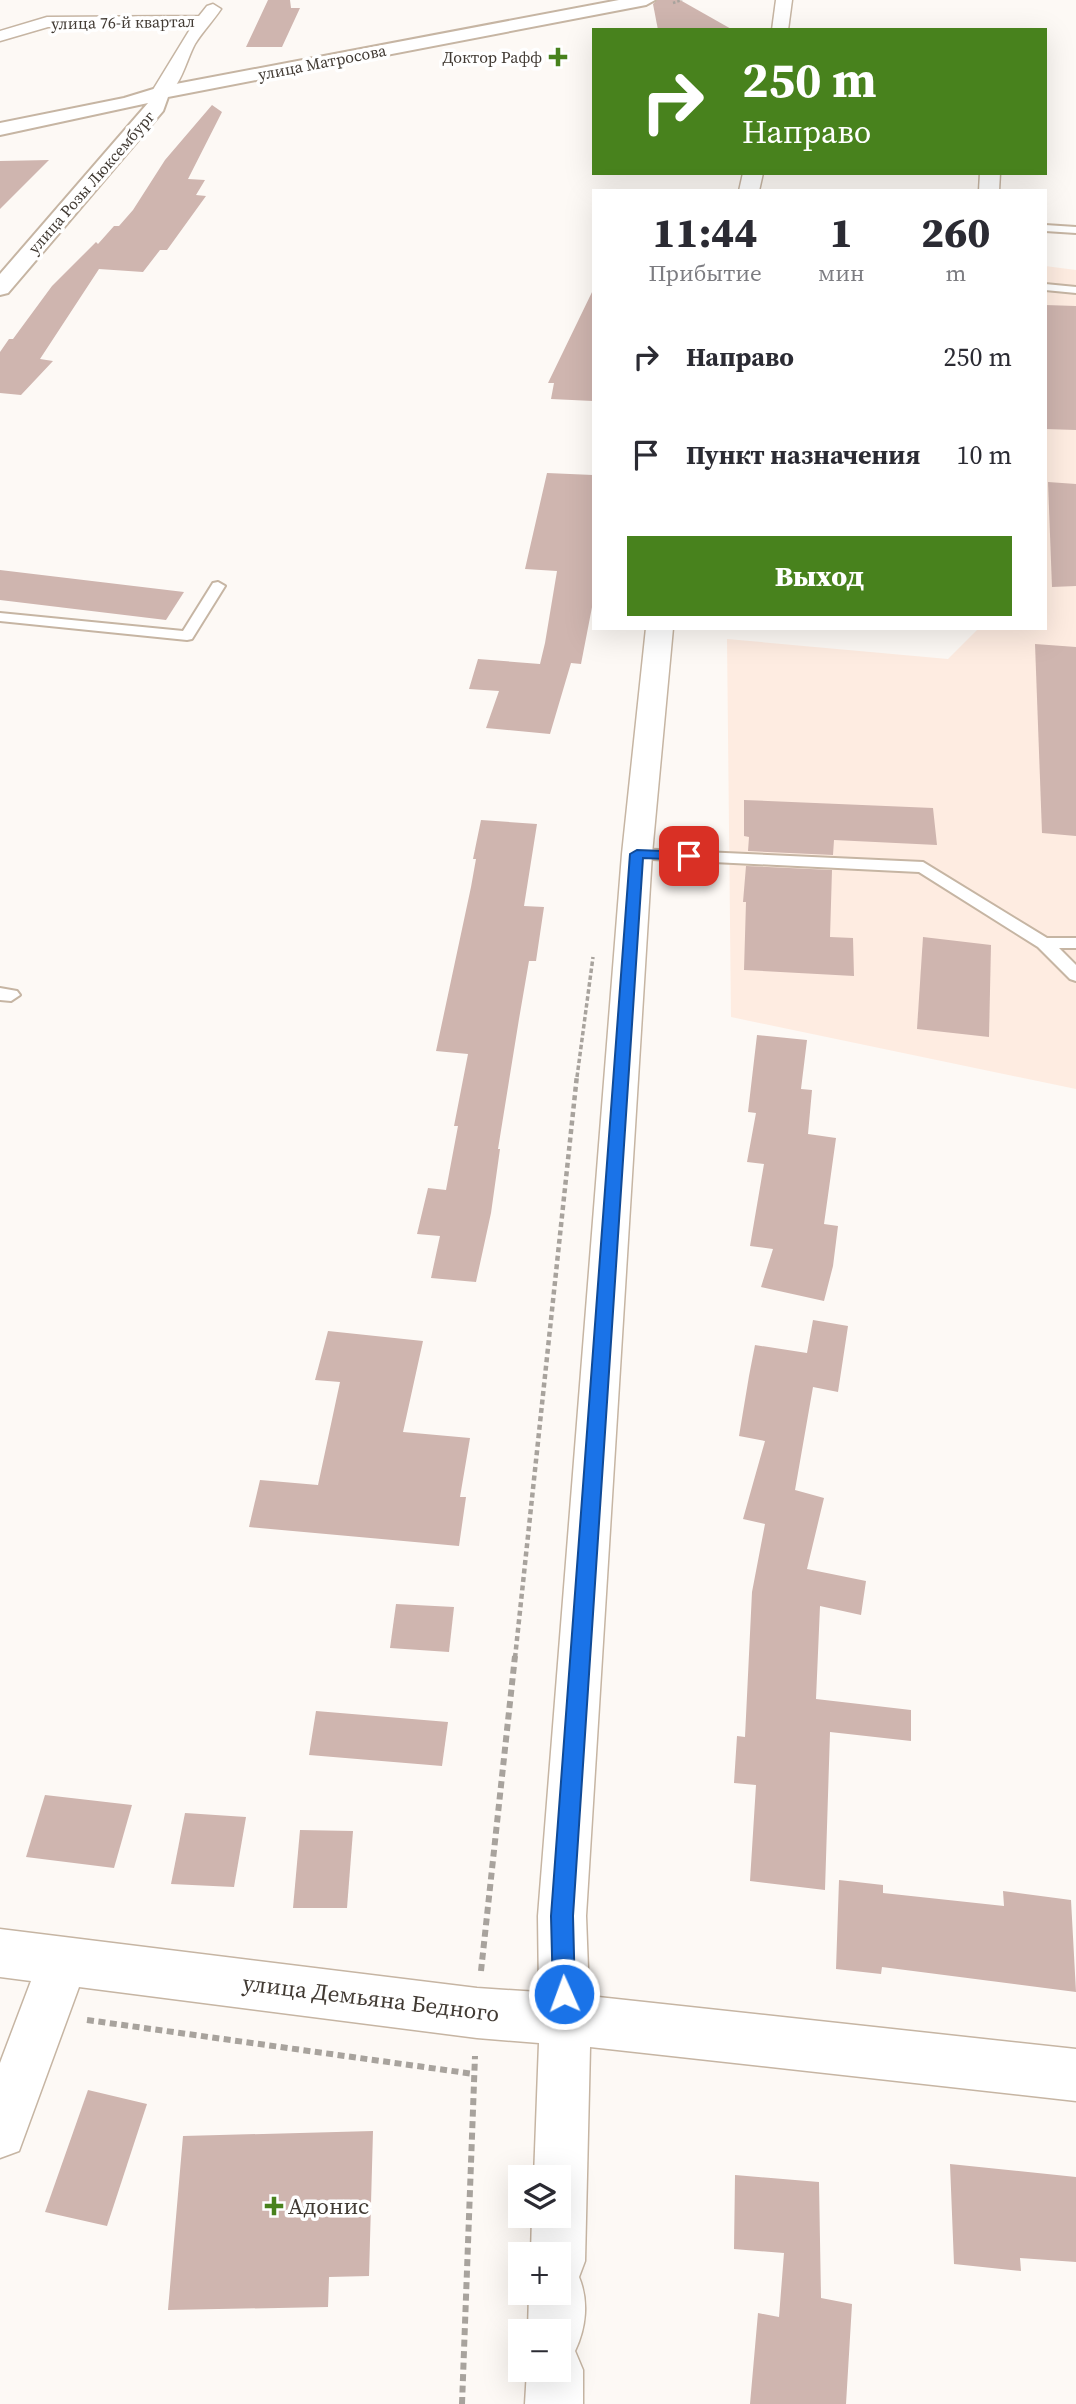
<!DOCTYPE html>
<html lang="ru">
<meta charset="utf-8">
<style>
body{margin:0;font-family:"Source Serif 4",serif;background:#f7f7f7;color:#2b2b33;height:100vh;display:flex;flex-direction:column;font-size:26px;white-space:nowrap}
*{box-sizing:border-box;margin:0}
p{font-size:23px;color:#7c7c81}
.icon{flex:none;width:38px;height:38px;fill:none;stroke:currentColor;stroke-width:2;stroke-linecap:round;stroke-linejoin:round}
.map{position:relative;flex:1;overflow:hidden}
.side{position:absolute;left:592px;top:189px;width:455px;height:441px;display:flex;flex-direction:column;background:#fff;border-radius:0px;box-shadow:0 7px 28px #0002}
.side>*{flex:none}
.hud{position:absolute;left:592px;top:28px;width:455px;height:147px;border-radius:0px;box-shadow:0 7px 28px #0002;background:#48821d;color:#fff;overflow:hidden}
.tools{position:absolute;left:508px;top:2165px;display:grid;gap:14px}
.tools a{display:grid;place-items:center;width:63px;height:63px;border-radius:0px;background:#fff;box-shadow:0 7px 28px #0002;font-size:35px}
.pin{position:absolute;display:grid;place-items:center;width:60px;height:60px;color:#fff;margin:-30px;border-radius:14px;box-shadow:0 4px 10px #0006}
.me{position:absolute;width:77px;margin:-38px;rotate:358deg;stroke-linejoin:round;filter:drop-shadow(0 0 5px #0008)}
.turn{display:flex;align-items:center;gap:24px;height:147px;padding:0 35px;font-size:32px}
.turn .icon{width:91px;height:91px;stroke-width:2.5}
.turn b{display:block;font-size:49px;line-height:60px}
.eta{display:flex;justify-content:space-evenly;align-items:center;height:119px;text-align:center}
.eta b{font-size:42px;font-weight:800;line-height:49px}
.cta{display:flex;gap:14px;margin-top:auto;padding:14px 35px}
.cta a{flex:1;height:80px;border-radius:0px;background:#48821d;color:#fff;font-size:28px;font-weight:800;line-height:80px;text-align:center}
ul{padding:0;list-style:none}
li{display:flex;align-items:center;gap:21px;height:98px;padding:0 35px}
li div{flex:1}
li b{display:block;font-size:26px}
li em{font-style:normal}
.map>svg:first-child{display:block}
</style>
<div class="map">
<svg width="1076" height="2404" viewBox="0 0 1076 2404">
<rect width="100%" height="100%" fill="#fdf9f5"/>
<polygon fill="#feece1" points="1045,266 1076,270 1076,1089 731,1017 727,639 948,659 979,628 1045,628"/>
<g fill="#cfb5af">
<polygon points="268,0 290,0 291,8 300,8 282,47 246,47"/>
<polygon points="657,0 680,0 733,30 658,30 653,4"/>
<polygon points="212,105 222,112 188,179 205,180 196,195 206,196 167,250 160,250 143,272 99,269 40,359 53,361 21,395 0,393 0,352 9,339 13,339 52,286 96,242 98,244 114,226 119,226 133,210 165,160"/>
<polygon points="49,160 0,209 0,161"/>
<polygon points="593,290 593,401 551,399 554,383 548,383"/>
<polygon points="1045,305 1076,306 1076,430 1045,429"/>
<polygon points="547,473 593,475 593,602 581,664 571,663 550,734 486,728 499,691 469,689 478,659 540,664 545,643 557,571 525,569"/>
<polygon points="1048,482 1076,484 1076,586 1052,587"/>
<polygon points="0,570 184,592 166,620 0,600"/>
<polygon points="1035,644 1076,647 1076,836 1042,833"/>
<polygon points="744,800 933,808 937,845 834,840 833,855 748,851 749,837 744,836"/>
<polygon points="481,820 537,824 524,906 544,907 536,961 529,961 519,1019 498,1149 500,1149 491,1213 476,1282 431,1278 440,1236 417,1234 428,1188 446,1190 458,1126 454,1126 468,1054 436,1051 471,887 476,859 473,859"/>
<polygon points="746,866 832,870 830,937 853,938 854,976 744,970 746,902 743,902"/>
<polygon points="923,937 991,945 989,1037 917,1029"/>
<polygon points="757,1035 807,1040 801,1089 812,1090 808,1134 836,1138 824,1224 838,1226 833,1266 824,1301 761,1287 773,1249 750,1246 764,1164 747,1162 756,1113 748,1112"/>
<polygon points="813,1320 848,1326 838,1392 813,1387 795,1490 824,1498 807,1569 866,1581 861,1615 820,1606 816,1699 911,1710 911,1741 830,1732 825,1890 750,1881 756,1785 734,1783 737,1736 745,1737 752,1592 765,1524 743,1519 765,1441 739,1436 749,1376 755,1345 807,1353"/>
<polygon points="328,1331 423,1341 403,1432 470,1438 460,1497 466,1497 459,1546 249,1527 260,1480 318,1485 340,1382 315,1380"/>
<polygon points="396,1604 454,1607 449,1652 390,1648"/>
<polygon points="316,1711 448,1722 442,1766 309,1755"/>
<polygon points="45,1795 132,1805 114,1868 26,1857"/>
<polygon points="185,1813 246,1817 234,1887 171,1884"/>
<polygon points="300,1830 353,1831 347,1908 293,1908"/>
<polygon points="839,1880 883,1885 883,1893 1004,1906 1003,1891 1071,1900 1076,1992 882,1967 881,1974 836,1969"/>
<polygon points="88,2090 147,2104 107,2226 45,2212"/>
<polygon points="373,2131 369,2276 329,2277 328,2307 168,2310 183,2136"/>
<polygon points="950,2164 1076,2177 1076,2262 1020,2258 1021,2271 954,2264"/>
<polygon points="735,2175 819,2182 821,2298 852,2304 846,2404 750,2404 758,2313 779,2317 784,2253 734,2249"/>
</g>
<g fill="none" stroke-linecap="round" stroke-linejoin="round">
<defs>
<g id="service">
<polygon points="1045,225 1076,227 1076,233 1045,231"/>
<polygon points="1045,284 1076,287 1076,293 1045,290"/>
<polygon points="218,582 225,586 192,639 187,640 0,621 0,613 183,631 213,583"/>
<polygon points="637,849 923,862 1047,938 1076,938 1076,948 1059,948 1076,965 1076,981 1070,979 1038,947 919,872 631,858 629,854 631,850"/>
<polygon points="0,988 17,991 20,995 11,1001 0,1000"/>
</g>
<g id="minor">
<polygon points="776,0 792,0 788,30 772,30"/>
<path d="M213 4 221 9C213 21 203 31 195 44 186 60 180 93 160 98L151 93 192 26 48 27 0 41V31L47 17 199 16 207 6Z"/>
<polygon points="743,173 763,173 759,191 739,191"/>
<polygon points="980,173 1000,173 999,191 979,191"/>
<path d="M646 628H673L652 854 586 1916 589 1996 1076 2049V2101L590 2047 585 2261 579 2277C589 2301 586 2328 575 2351L583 2370V2404H525L527 2370H558V2331H528L529 2292H558V2254H531L532 2216H558V2177H534L539 2043 477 2038 79 1987 19 2151 0 2158V2063L31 1981 0 1977V1929L477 1988 539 1992 538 1916 622 854Z"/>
</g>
<polygon id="tertiary" points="619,0 655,0 646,5 168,97 163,111 8,293 0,295 0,274 148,103 0,135 0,123 124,98 160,87"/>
</defs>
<use href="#service" stroke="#c6b5a3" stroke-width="4"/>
<use href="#minor" stroke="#c6b5a3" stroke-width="3"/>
<use href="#tertiary" stroke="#c6b5a3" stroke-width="4"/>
<polyline stroke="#a8a39d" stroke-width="2.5" stroke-dasharray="2.5 2" stroke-linecap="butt" points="673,3 682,0"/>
<polyline stroke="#a8a39d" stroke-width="3.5" stroke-dasharray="4.5 2.5" stroke-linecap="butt" points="577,1077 593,957"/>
<polyline stroke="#a8a39d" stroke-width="4.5" stroke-dasharray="5 3.5" stroke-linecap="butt" points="515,1658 577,1075"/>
<g stroke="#a8a39d" stroke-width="6" stroke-dasharray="7 4.5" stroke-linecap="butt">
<polyline points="481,1971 515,1656"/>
<polyline points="87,2020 474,2074"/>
<polyline points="462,2404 475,2056"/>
</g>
<use href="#service" fill="#fff" fill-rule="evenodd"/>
<use href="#minor" fill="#fff" fill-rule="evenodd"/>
<use href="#tertiary" fill="#fff" fill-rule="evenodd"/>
</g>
<polygon fill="#1a73e8" stroke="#114b97" stroke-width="2" points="637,850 689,852 696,856 689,860 643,858 573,1916 575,1994 572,2001 564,2004 557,2001 553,1994 551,1916 630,854"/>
<g fill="#48821d" stroke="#fff" stroke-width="2.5">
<path d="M554.5 46.5h7v7h7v7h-7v7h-7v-7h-7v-7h7z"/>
<path d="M270.5 2195.5h7v7h7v7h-7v7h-7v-7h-7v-7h7z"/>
</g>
<g text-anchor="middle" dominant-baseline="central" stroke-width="7" stroke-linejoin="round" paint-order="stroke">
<g font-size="16" fill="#413a33" stroke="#fff">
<text transform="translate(123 22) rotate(-1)">улица 76-й квартал</text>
<text transform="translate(322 62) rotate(-11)">улица Матросова</text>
<text transform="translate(91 182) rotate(-49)">улица Розы Люксембург</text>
</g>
<g font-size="16" fill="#413a33" stroke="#fff" text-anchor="end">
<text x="542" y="57">Доктор Рафф</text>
</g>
<g font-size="23" fill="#413a33" stroke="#fff">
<text transform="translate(371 1998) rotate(7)">улица Демьяна Бедного</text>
</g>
<g font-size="23" fill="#413a33" stroke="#fff" text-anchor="start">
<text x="288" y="2206">Адонис</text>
</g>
</g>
</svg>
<div class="tools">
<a><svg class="icon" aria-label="layers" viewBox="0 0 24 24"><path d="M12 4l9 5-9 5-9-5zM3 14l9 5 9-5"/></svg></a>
<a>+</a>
<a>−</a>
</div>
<div class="pin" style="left:689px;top:856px;background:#d93025"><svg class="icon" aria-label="arrive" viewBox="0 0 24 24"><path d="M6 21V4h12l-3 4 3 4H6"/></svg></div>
<svg class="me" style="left:564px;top:1994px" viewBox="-20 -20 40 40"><circle r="17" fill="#1a73e8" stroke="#fff" stroke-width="3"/><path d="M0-11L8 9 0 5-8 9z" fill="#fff"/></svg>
<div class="hud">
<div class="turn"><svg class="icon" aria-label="right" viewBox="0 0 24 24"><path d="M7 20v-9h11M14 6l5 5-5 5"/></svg><div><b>250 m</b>Направо</div></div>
</div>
<section class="side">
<div class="eta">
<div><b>11:44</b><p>Прибытие</p></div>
<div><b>1</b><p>мин</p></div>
<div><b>260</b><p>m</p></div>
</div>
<ul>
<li><svg class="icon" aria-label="right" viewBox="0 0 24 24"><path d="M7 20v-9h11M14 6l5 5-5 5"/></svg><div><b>Направо</b></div><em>250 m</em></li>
<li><svg class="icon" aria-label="arrive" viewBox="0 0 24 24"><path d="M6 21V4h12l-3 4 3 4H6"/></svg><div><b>Пункт назначения</b></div><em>10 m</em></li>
</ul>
<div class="cta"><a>Выход</a></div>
</section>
</div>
